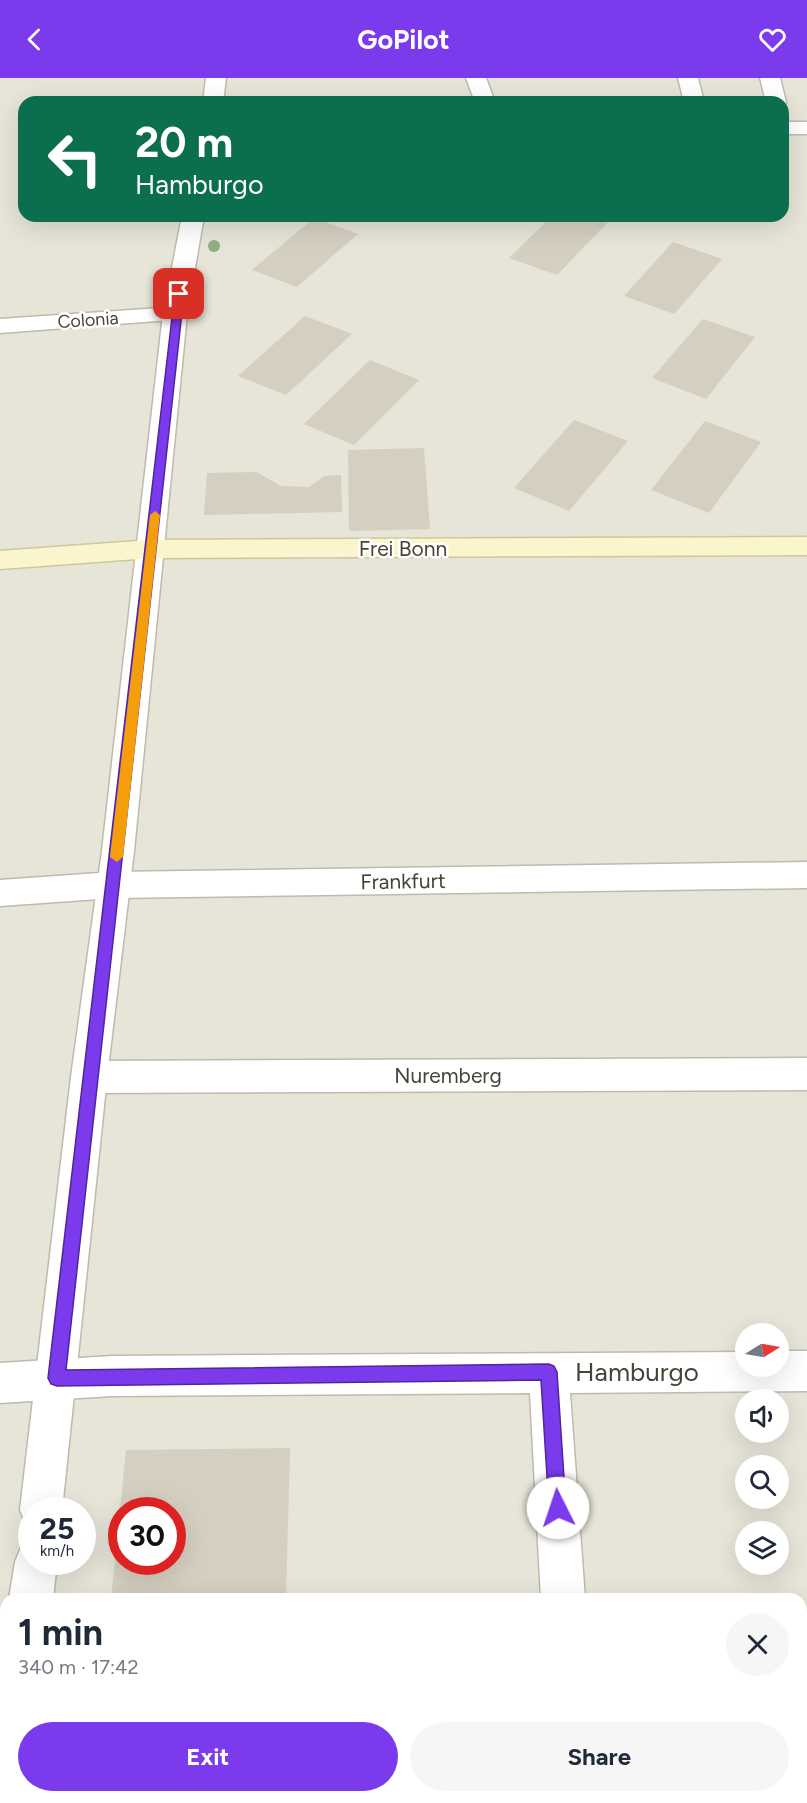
<!DOCTYPE html>
<meta charset="utf-8">
<style>
body{margin:0;font-family:Figtree,sans-serif;background:#f6f6f7;color:#1f2937;height:100vh;display:flex;flex-direction:column;font-size:22px;white-space:nowrap}
*{box-sizing:border-box;margin:0}
p{font-size:20px;color:#747a83}
.icon{flex:none;width:33px;height:33px;fill:none;stroke:currentColor;stroke-width:2;stroke-linecap:round;stroke-linejoin:round}
.map{position:relative;flex:1;overflow:hidden}
.panel{position:absolute;left:0px;top:1515px;width:807px;height:210px;display:flex;flex-direction:column;background:#fff;border-radius:18px 18px 0 0;box-shadow:0 6px 24px #0002}
.panel>*{flex:none}
.hud{position:absolute;left:18px;top:18px;width:771px;height:126px;border-radius:18px;box-shadow:0 6px 24px #0002;background:#0b6e4f;color:#fff;overflow:hidden}
.needle{width:39px;rotate:79deg}
.buttons{position:absolute;left:735px;top:1245px;display:grid;gap:12px}
.buttons a{display:grid;place-items:center;width:54px;height:54px;border-radius:50%;background:#fff;box-shadow:0 6px 24px #0002;font-size:30px}
.speed{position:absolute;left:18px;top:1419px;display:flex;gap:12px;font-size:30px;font-weight:700;text-align:center}
.speed>*{display:grid;place-content:center;width:78px;height:78px;border-radius:50%;background:#fff;box-shadow:0 6px 24px #0002;line-height:1}
.speed small{font-size:15px;font-weight:400}
.speed .limit{border:9px solid #d22;background:#fff;color:#111}
.pin{position:absolute;display:grid;place-items:center;width:51px;height:51px;color:#fff;margin:-26px;border-radius:12px;box-shadow:0 3px 9px #0006}
.me{position:absolute;width:66px;margin:-33px;rotate:356deg;stroke-linejoin:round;filter:drop-shadow(0 0 4px #0008)}
.turn{display:flex;align-items:center;gap:21px;height:126px;padding:0 18px;font-size:27px}
.turn .icon{width:78px;height:78px;stroke-width:2.5}
.turn b{display:block;font-size:42px;line-height:51px}
.round{display:grid;place-items:center;flex:none;width:63px;height:63px;border-radius:32px;background:#f6f6f7}
.overview{display:flex;align-items:center;justify-content:space-between;height:102px;padding:0 18px}
h1{font-size:36px;font-weight:700;line-height:45px}
.cta{display:flex;gap:12px;margin-top:auto;padding:12px 18px}
.cta a{flex:1;height:69px;border-radius:36px;background:#7c3aed;color:#fff;font-size:24px;font-weight:700;line-height:69px;text-align:center}
.cta a+a{background:#f6f6f7;color:#1f2937}
header{display:flex;justify-content:space-between;align-items:center;height:78px;padding:0 18px;background:#7c3aed;color:#fff;font-size:27px;font-weight:700}
.map>svg:first-child{display:block}
</style>
<header><svg class="icon" aria-label="back" viewBox="0 0 24 24"><path d="M15 5l-7 7 7 7"/></svg>GoPilot<svg class="icon" aria-label="heart" viewBox="0 0 24 24"><path d="M12 20l-8-8c-3-5 5-10 8-4 3-6 11-1 8 4z"/></svg></header>
<div class="map">
<svg width="807" height="1725" viewBox="0 0 807 1725">
<rect width="100%" height="100%" fill="#f3f2e9"/>
<path fill="#e7e4d8" fill-rule="evenodd" d="M0 0H807V1725H0ZM24 24H783V138H24ZM746 1256H778V1288H746ZM746 1322H778V1354H746ZM746 1388H778V1420H746ZM32 1432H82V1484H32ZM122 1432H172V1484H122ZM746 1454H778V1486H746ZM6 1521H801V1719H6Z"/>
<polygon fill="#c9e4b6" points="156,1719 309,1719 309,1725 155,1725"/>
<g fill="#d4cfc0" fill-rule="evenodd">
<polygon points="552,138 589,138 608,144 557,197 509,180"/>
<polygon points="314,140 358,156 297,209 252,192"/>
<polygon points="673,164 722,181 674,236 624,218"/>
<polygon points="305,238 352,256 286,317 238,298"/>
<polygon points="703,241 755,259 706,321 652,300"/>
<polygon points="370,282 419,302 354,367 304,346"/>
<polygon points="574,342 628,363 569,433 514,410"/>
<polygon points="705,343 761,364 709,435 651,412"/>
<polygon points="424,370 430,451 349,453 348,372"/>
<polygon points="257,394 281,408 309,409 324,398 341,397 342,434 204,437 207,395"/>
<path d="M290 1370 286 1521H111L126 1372ZM122 1432H172V1484H122Z"/>
</g>
<g fill="none" stroke-linecap="round" stroke-linejoin="round">
<defs>
<g id="minor">
<polygon points="466,0 486,0 495,24 475,24"/>
<polygon points="678,0 698,0 704,24 684,24"/>
<polygon points="760,0 780,0 786,24 783,28 783,24 766,24"/>
<rect x="783" y="44" width="24" height="12"/>
<polygon points="175,229 183,231 187,236 183,241 0,255 0,241"/>
<polygon points="807,784 807,810 113,820 0,828 0,802 113,794"/>
<polygon points="807,980 807,1012 89,1015 77,1010 71,999 77,988 89,983"/>
<polygon points="778,1273 807,1273 807,1313 570,1315 585,1521 541,1521 530,1315 112,1318 0,1325 0,1285 112,1278 746,1274 746,1288 778,1288"/>
<rect x="801" y="1584" width="6" height="44"/>
<polygon points="555,1719 601,1719 602,1725 556,1725"/>
</g>
<g id="tertiary">
<polygon points="206,0 226,0 223,24 203,24"/>
<polygon points="182,138 204,138 187,236 134,773 107,999 62,1432 32,1432 32,1449 26,1447 20,1432 71,999 102,773 163,236"/>
<polygon points="32,1464 32,1484 57,1484 53,1521 9,1521 15,1484 21,1469"/>
<polygon points="6,1697 6,1719 32,1719 31,1725 0,1725 0,1700"/>
</g>
<polygon id="secondary" points="807,459 807,477 151,480 0,491 0,473 151,462"/>
</defs>
<use href="#minor" stroke="#bebaad" stroke-width="3"/>
<use href="#tertiary" stroke="#bebaad" stroke-width="3"/>
<use href="#secondary" stroke="#cfc89c" stroke-width="3"/>
<use href="#minor" fill="#fff" fill-rule="evenodd"/>
<use href="#tertiary" fill="#fff" fill-rule="evenodd"/>
<use href="#secondary" fill="#faf5cc" fill-rule="evenodd"/>
</g>
<circle fill="#91ad83" cx="214" cy="168" r="6"/>
<polygon fill="#7c3aed" stroke="#51269a" stroke-width="1.5" points="175,214 184,216 66,1292 549,1286 554,1288 557,1294 566,1430 564,1436 558,1439 551,1436 549,1430 541,1302 57,1308 51,1306 48,1300"/>
<polygon fill="#f59e0b" points="155,433 160,437 123,779 117,784 110,779 150,437"/>
<g text-anchor="middle" dominant-baseline="central" stroke-width="5" stroke-linejoin="round" paint-order="stroke">
<g font-size="18" fill="#474338" stroke="#fff">
<text transform="translate(88 242) rotate(-4)">Colonia</text>
</g>
<g font-size="21" fill="#474338" stroke="#fff">
<text x="403" y="470">Frei Bonn</text>
<text transform="translate(403 803) rotate(-1)">Frankfurt</text>
<text x="448" y="997">Nuremberg</text>
</g>
<g font-size="26" fill="#474338" stroke="#fff">
<text x="637" y="1294">Hamburgo</text>
</g>
</g>
</svg>
<div class="buttons">
<a><svg class="needle" viewBox="-14 -14 28 28"><path d="M0-13l5 13h-10z" fill="#e53935"/><path d="M0 13l5-13h-10z" fill="#747a83"/></svg></a>
<a><svg class="icon" aria-label="sound" viewBox="0 0 24 24"><path d="M4 9h4l5-4v14l-5-4H4zM17 9q2 3 0 6"/></svg></a>
<a><svg class="icon" aria-label="search" viewBox="0 0 24 24"><circle cx="10" cy="10" r="6"/><path d="M15 15l6 6"/></svg></a>
<a><svg class="icon" aria-label="layers" viewBox="0 0 24 24"><path d="M12 4l9 5-9 5-9-5zM3 14l9 5 9-5"/></svg></a>
</div>
<div class="speed"><div>25<small>km/h</small></div><div class="limit">30</div></div>
<div class="pin" style="left:179px;top:216px;background:#d93025"><svg class="icon" aria-label="arrive" viewBox="0 0 24 24"><path d="M6 21V4h12l-3 4 3 4H6"/></svg></div>
<svg class="me" style="left:558px;top:1430px" viewBox="-20 -20 40 40"><circle r="19" fill="#fff"/><path d="M0-13L10 11 0 6-10 11z" fill="#7c3aed"/></svg>
<div class="hud">
<div class="turn"><svg class="icon" aria-label="left" viewBox="0 0 24 24"><path d="M17 20v-9H6M10 6l-5 5 5 5"/></svg><div><b>20 m</b>Hamburgo</div></div>
</div>
<section class="panel">
<div class="overview"><div><h1>1 min</h1><p>340 m · 17:42</p></div><a class="round"><svg class="icon" aria-label="close" viewBox="0 0 24 24"><path d="M6 6l12 12M18 6L6 18"/></svg></a></div>
<div class="cta"><a>Exit</a><a>Share</a></div>
</section>
</div>
